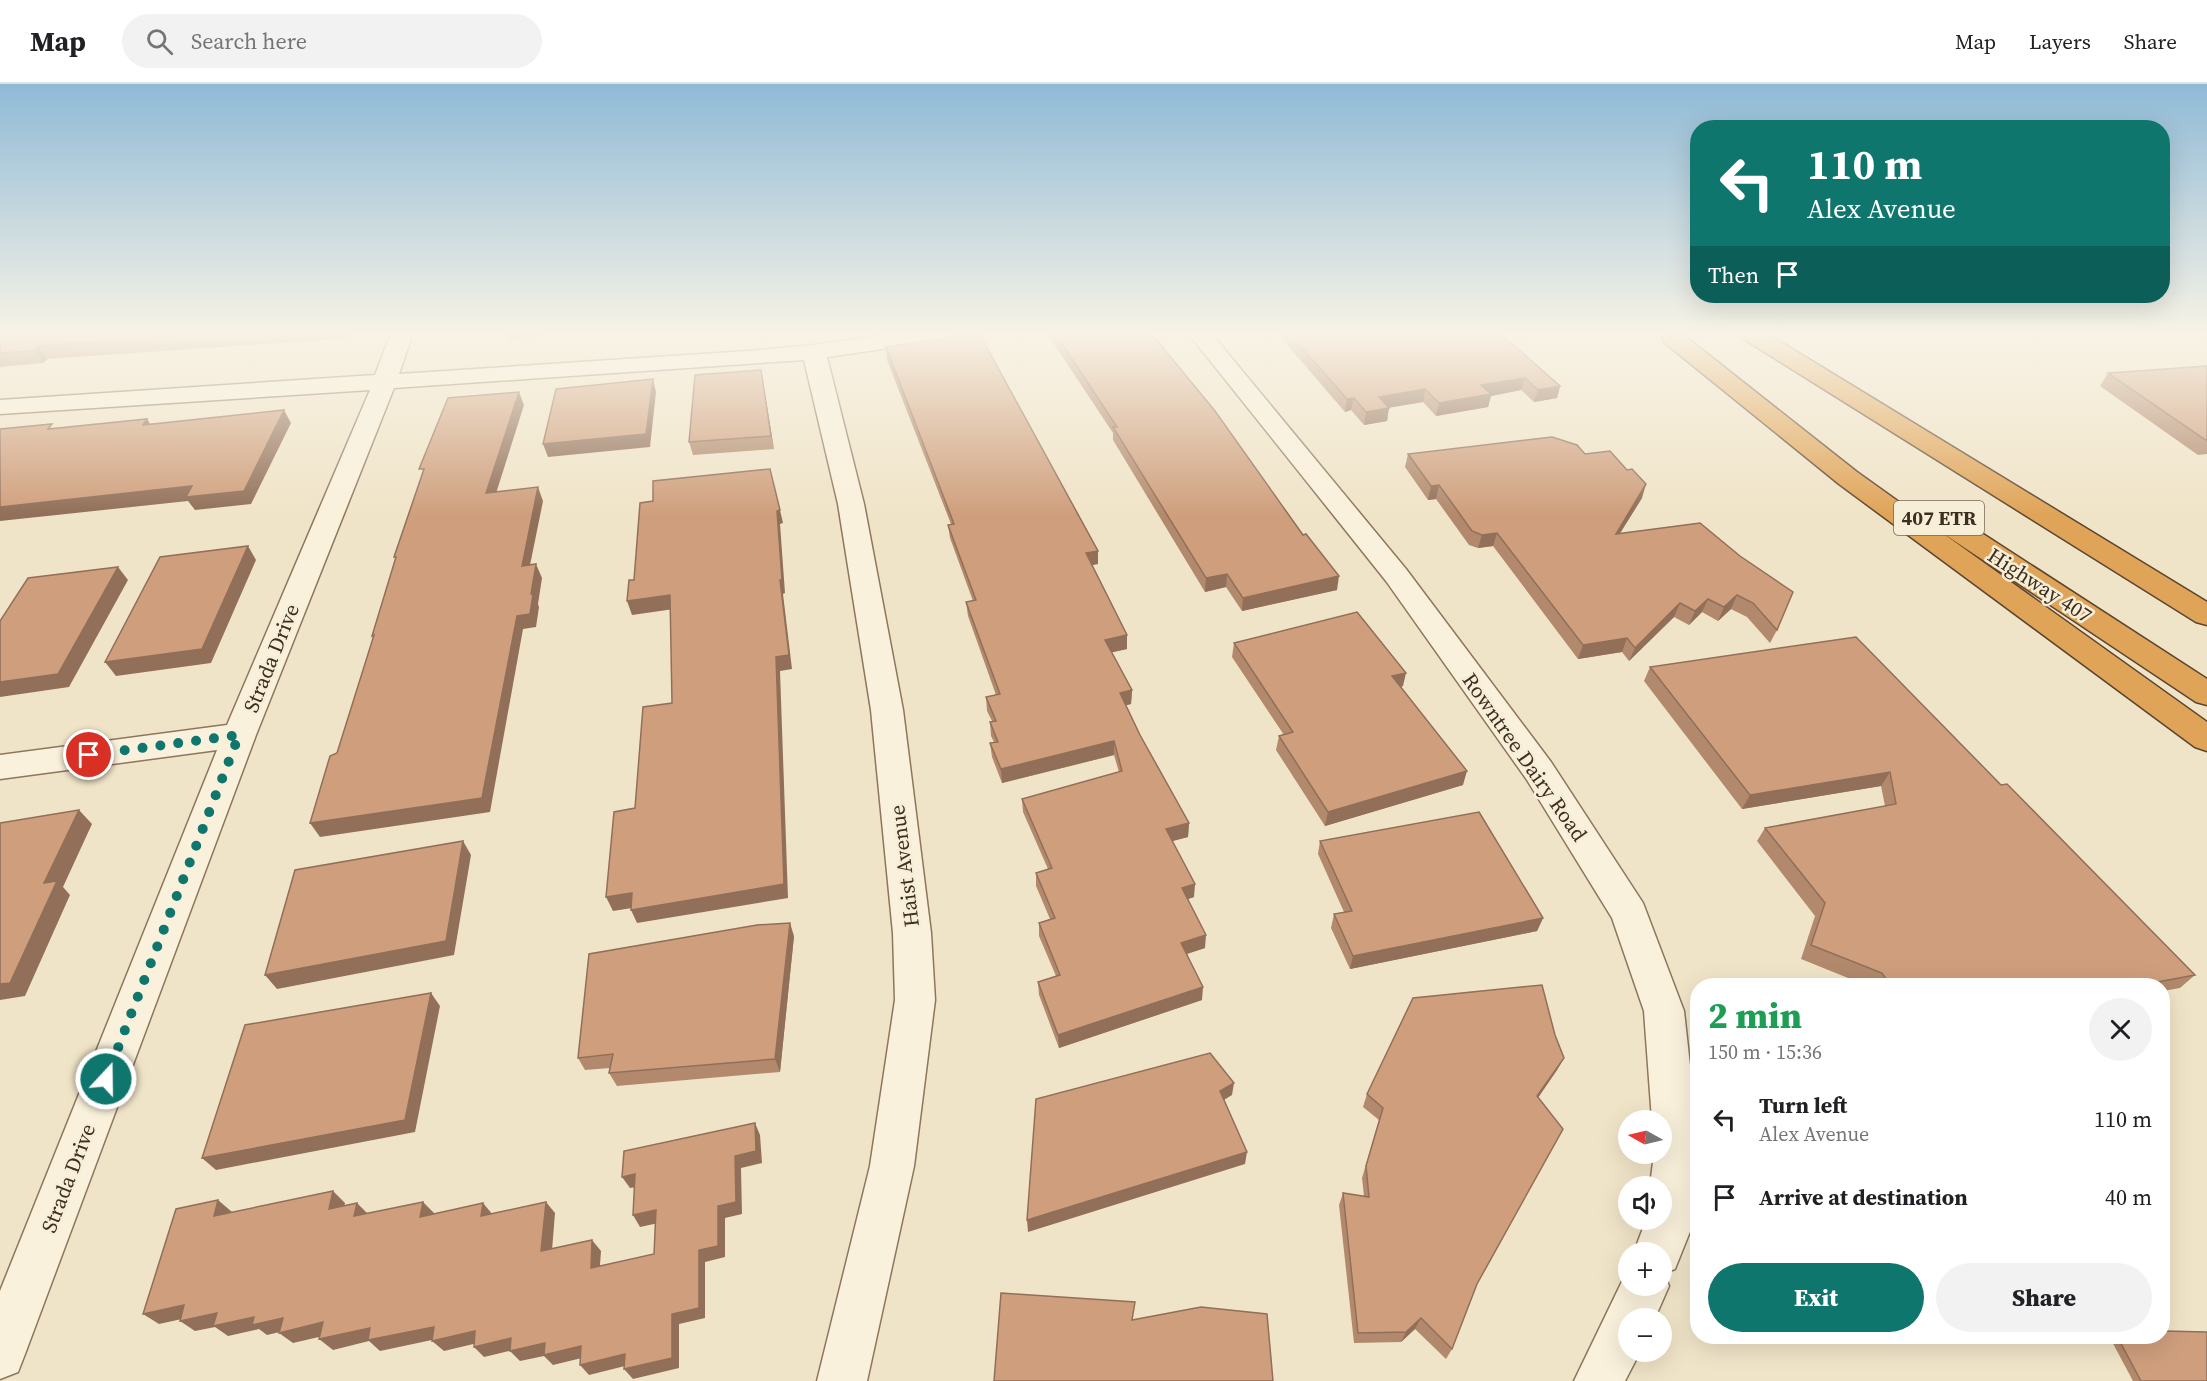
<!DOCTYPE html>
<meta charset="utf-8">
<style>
body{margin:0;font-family:"Source Serif 4",serif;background:#f2f2f2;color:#202124;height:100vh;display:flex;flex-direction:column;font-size:22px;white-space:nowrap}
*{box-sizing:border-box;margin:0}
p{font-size:20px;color:#757577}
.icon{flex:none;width:33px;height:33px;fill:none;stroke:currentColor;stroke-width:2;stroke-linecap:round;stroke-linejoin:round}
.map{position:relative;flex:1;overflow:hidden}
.sheet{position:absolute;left:1690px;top:894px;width:480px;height:366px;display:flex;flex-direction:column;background:#fff;border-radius:24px;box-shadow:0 6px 24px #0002}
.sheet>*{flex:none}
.guide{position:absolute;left:1690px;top:36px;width:480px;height:183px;border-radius:24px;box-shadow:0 6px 24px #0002;background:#0f766e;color:#fff;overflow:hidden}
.needle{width:39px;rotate:278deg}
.controls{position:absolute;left:1618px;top:1026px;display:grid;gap:12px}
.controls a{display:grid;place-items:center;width:54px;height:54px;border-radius:50%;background:#fff;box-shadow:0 6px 24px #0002;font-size:30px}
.pin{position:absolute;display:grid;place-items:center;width:51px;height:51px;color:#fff;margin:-26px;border:3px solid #fff;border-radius:50%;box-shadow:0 2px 6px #0007}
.me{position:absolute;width:66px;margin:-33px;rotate:21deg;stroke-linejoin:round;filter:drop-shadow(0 0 4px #0008)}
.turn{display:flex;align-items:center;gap:21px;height:126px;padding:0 18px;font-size:27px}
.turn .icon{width:78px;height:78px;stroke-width:2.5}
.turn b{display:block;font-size:42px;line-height:51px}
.then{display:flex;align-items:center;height:57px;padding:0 18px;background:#0003;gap:12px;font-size:22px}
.round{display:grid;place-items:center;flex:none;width:63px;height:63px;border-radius:32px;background:#f2f2f2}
.head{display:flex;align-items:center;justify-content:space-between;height:102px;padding:0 18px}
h1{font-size:36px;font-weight:800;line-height:45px;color:#1e9e55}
.button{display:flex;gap:12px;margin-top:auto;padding:12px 18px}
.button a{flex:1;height:69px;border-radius:36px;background:#0f766e;color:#fff;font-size:24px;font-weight:800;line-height:69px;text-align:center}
.button a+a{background:#f2f2f2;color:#202124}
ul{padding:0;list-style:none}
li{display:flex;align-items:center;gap:18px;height:78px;padding:0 18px}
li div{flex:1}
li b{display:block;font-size:22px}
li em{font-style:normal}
header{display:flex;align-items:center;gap:36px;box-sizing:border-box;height:84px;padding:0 30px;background:#fff;border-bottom:2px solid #e0e0e0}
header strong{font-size:28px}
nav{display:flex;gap:33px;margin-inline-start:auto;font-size:21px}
.search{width:420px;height:54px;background:#f2f2f2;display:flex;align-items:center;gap:15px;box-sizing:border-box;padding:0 21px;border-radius:33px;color:#757577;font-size:22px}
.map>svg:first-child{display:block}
</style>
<header>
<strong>Map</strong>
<div class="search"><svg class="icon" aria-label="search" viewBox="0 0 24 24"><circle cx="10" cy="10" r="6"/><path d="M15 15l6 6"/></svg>Search here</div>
<nav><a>Map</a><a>Layers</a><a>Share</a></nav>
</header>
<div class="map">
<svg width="2207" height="1297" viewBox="0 0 2207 1297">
<rect width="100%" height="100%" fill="#f0e4c8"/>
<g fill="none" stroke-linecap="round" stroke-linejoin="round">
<defs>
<g id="minor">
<polygon points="391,249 413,249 399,290 748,267 814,261 899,249 957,249 954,254 946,256 827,273 864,420 903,626 931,849 935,916 914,1082 867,1297 817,1297 870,1082 895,916 893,849 871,626 838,420 804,276 394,304 256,651 25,1270 18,1288 0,1295 0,1207 217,666 0,695 0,671 227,641 370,306 0,330 0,316 375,291"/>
<polygon points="1188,249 1211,249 1406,485 1551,678 1643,819 1684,927 1698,1054 1691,1145 1675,1185 1664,1189 1669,1202 1655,1234 1629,1234 1629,1268 1640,1268 1625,1297 1574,1297 1628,1185 1629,1202 1662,1202 1662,1168 1634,1168 1646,1136 1662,1136 1662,1102 1650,1102 1654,1070 1662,1070 1662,1036 1652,1036 1644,927 1612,834 1527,696 1386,497"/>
</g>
<g id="highway">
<polygon points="1665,249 1681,249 1857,388 2207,638 2207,667 2195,663 1839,400 1665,259 1662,254"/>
<polygon points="1739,249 1766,249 2207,518 2207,541 2196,538 1742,254"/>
<polygon points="1933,422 1943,424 2207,595 2207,621 2196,618 1923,436 1919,430 1923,424"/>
</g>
</defs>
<use href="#minor" stroke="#8d765c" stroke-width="3"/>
<use href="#highway" stroke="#5b4430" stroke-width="3"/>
<use href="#minor" fill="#faf1dc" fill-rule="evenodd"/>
<use href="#highway" fill="#e0a458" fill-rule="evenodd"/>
</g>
<g fill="#b2896c">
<polygon points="0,249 354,249 351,254 47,275 43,279 0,283"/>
<polygon points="1050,249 1151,249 1337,506 1242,527 1226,503 1205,508 1113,356 1113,349 1050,254"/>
<polygon points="1283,249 1500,249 1560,302 1557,314 1534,318 1521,306 1491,312 1488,323 1436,332 1423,318 1389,323 1387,337 1364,341 1351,326 1345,328 1283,256"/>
<polygon points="886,263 1098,480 1092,481 1127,551 1127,565 1112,568 1132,606 1131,620 1126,621 1140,651 1189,739 1188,753 1172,757 1194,813 1187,815 1205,864 1187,870 1202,916 1059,964 1039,911 1038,898 1056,892 1039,852 1039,839 1050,835 1036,802 1036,789 1048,785 1023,728 1022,715 1119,688 1114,671 1002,699 992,673 990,659 994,658 991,652 990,638 992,637 987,627 986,613 996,611 968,532 966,518 973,517 950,454 948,441 951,440 887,276"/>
<polygon points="2207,282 2207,370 2198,371 2100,302 2108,289"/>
<polygon points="761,286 774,365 693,371 689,358"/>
<polygon points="1408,370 1585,370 1642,414 1619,450 1700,439 1777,546 1770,559 1747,533 1731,525 1718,537 1702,528 1689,541 1674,533 1629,577 1622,568 1578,575 1493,462 1478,464 1469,461 1436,415 1428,416 1405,383"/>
<polygon points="1234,559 1403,602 1401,603 1463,701 1325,742 1276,666 1279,652 1284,651 1232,573"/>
<polygon points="1650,583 2001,701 2195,891 2180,904 2163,907 2163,902 1868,902 1801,875 1815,832 1757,757 1765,744 1885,722 1881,702 1742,725 1644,597"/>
<polygon points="1320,757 1543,834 1537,847 1350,885 1331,844 1334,830 1344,828 1318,770"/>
<polygon points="794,852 780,988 617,1002 609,989 610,984 585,986 578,974"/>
<polygon points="1555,951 1564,974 1557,986 1538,1014 1477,1200 1452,1265 1446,1275 1415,1245 1401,1258 1354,1259 1339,1121 1343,1109 1364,1112 1362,1094 1379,1036 1363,1023 1367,1010"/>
<polygon points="2109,1252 2163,1252 2207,1297 2133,1297"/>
</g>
<g fill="#916f58">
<polygon points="348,249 354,249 351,254"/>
<polygon points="507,249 547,249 547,251 509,255"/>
<polygon points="38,262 47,275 43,279 35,267"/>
<polygon points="761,286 763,299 774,365 771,352"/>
<polygon points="1525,294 1521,306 1491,312 1488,323 1436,332 1439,319 1481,301"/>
<polygon points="653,295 656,308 650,363 548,373 543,360"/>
<polygon points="1560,302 1557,314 1534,318 1538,306"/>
<polygon points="1425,305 1423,318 1376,326 1379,313"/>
<polygon points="519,308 524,321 492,422 486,409"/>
<polygon points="1354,314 1351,326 1345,328 1347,315"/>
<polygon points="1389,324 1387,337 1364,341 1366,328"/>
<polygon points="284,326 291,339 251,420 195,426 188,417 0,437 0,423"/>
<polygon points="147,335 155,348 143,341"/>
<polygon points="1646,400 1642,414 1611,464 1616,450"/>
<polygon points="1439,401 1436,415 1428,416 1431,402"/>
<polygon points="538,403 543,417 527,496 522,482"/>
<polygon points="780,426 783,439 780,440 785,509 783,510 792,585 780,587 788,814 637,839 631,826 776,573 777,427"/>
<polygon points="1497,449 1493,462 1478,464 1482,451"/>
<polygon points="248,462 256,476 211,579 116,592 105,578"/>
<polygon points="1098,467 1098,480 1086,482 1086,469"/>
<polygon points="536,480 542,494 538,520 539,523 536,543 523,545 490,728 320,753 310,739 517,532 531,510"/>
<polygon points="118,483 128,496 69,603 0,613 0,598"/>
<polygon points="1227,490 1226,503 1205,508 1206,494"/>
<polygon points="1339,492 1337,506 1242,527 1243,514"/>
<polygon points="670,511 674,525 632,531 627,517"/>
<polygon points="1737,511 1731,525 1718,537 1724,523"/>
<polygon points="1708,515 1702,528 1689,541 1695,527"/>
<polygon points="1680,519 1674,533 1629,577 1635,564"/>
<polygon points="1127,551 1127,565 1105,570 1105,556"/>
<polygon points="1627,554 1622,568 1578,575 1583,561"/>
<polygon points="1406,589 1403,602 1389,606 1392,592"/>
<polygon points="1132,606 1131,620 1120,623 1120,609"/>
<polygon points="1114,657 1114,671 1002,699 1001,685"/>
<polygon points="1467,687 1463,701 1325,742 1328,728"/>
<polygon points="1890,688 1881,702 1742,725 1750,711"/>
<polygon points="79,726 92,740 63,803 70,811 25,912 0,916 0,900 44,799"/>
<polygon points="1189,739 1188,753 1165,759 1166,745"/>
<polygon points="463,757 471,771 454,871 277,905 265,891"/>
<polygon points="1195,800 1194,813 1180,818 1182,804"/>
<polygon points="632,809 638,823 613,827 606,813"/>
<polygon points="1543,834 1537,847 1350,885 1353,872"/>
<polygon points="790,839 794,852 780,988 775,975"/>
<polygon points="1206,851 1205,864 1180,872 1181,859"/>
<polygon points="1203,903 1202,916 1059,964 1058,951"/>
<polygon points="431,909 440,922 415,1048 216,1086 202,1074"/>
<polygon points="1564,974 1557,986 1530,1025 1537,1012"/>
<polygon points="1234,999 1232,1011 1219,1019 1220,1007"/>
<polygon points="755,1039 760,1051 762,1079 741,1084 742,1130 725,1134 725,1173 705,1178 705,1234 679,1240 679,1284 633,1295 624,1285 672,1230 718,1122 735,1072"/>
<polygon points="1247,1068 1245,1080 1028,1148 1027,1136"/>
<polygon points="635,1090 642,1102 630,1104 622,1093"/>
<polygon points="333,1107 345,1119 341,1137 329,1125"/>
<polygon points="218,1116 232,1128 214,1132"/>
<polygon points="423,1118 434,1129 431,1144 420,1133"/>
<polygon points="546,1118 555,1129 551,1179 541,1167"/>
<polygon points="357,1119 369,1131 354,1132"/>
<polygon points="483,1119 493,1131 481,1132"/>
<polygon points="656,1126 663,1138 640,1143 633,1131"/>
<polygon points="592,1156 601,1167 599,1195 591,1184"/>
<polygon points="184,1221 200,1231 159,1240 143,1230"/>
<polygon points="217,1229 254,1233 283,1234 297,1244 267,1251 259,1245 228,1252 215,1243 195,1247 180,1237"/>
<polygon points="1421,1234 1415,1245 1401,1258 1406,1248"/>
<polygon points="323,1238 336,1249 293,1259 279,1249"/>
<polygon points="434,1243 446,1253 380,1267 369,1257 333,1266 319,1255 370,1244"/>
<polygon points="475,1247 486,1257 444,1267 432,1257"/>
<polygon points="511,1254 521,1264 484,1273 474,1263"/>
<polygon points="545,1259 581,1262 590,1272 553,1281 544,1272 520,1277 510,1267"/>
<polygon points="625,1270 633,1280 589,1291 580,1281"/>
</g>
<g fill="#cf9f7d" stroke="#916f58" stroke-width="1.5">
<polygon points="0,249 240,249 38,262 35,267 0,269"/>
<polygon points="979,249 1098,467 1086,469 1127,551 1105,556 1132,606 1120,609 1140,651 1189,739 1166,745 1195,800 1182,804 1206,851 1181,859 1203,903 1058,951 1038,898 1060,891 1039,839 1055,834 1036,789 1052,784 1022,715 1122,687 1114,657 1001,685 990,659 998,658 990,638 996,637 986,613 1000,610 966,518 976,516 948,441 954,440 886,263"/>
<polygon points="1055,249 1151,249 1215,327 1303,451 1306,450 1339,492 1243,514 1227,490 1206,494 1113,343 1117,343"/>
<polygon points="1289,249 1500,249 1560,302 1538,306 1525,294 1481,301 1491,310 1439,319 1425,305 1379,313 1389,324 1366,328 1354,314 1347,315"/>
<polygon points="2207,282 2207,357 2108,289"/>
<polygon points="761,286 771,352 689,358 695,291"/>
<polygon points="653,295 646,350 543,360 556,305"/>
<polygon points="519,308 486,409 538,403 522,482 536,480 531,510 533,510 530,530 517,532 482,714 310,739 330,672 337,669 374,551 372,552 396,473 394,473 424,385 419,385 448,314"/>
<polygon points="284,326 244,407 186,413 192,402 0,423 0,345 52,340 48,345 147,335 143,341"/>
<polygon points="1552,353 1577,361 1585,370 1610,367 1627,386 1632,385 1646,400 1616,450 1700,439 1740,472 1793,508 1777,546 1753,519 1737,511 1724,523 1708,515 1695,527 1680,519 1635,564 1627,554 1583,561 1497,449 1482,451 1472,447 1439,401 1431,402 1408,370"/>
<polygon points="770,385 780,426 777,427 782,496 780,496 789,571 776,573 784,800 631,826 632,809 606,813 614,728 635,724 643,623 672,619 670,511 627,517 629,496 634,496 640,419 653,417 653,397"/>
<polygon points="248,462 202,565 105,578 160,473"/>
<polygon points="118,483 58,590 0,598 0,537 28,494"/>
<polygon points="1357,528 1406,589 1392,592 1467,687 1328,728 1279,652 1293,648 1234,559"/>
<polygon points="1856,553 2001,701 2007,700 2195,891 2136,902 1891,902 1882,889 1811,861 1825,819 1765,744 1896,720 1890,688 1750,711 1650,583"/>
<polygon points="79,726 44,799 57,797 10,899 0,900 0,739"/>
<polygon points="1479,728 1543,834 1353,872 1334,830 1352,827 1320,757"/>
<polygon points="463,757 446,857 265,891 295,786"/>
<polygon points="790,839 775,975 609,989 613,970 578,974 589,870 757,841"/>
<polygon points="1542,901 1555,951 1564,974 1537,1012 1563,1045 1477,1200 1452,1265 1421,1234 1406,1248 1358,1249 1343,1109 1369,1113 1366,1082 1383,1024 1367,1010 1413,914"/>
<polygon points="431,909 405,1036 202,1074 245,941"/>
<polygon points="1210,969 1234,999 1220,1007 1247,1068 1027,1136 1036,1015"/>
<polygon points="755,1039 756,1067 735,1072 736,1118 718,1122 718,1162 699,1166 699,1224 672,1230 672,1274 624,1285 625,1270 580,1281 581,1262 544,1271 545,1259 510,1267 511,1254 474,1263 475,1247 432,1257 434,1243 368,1256 370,1244 319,1255 323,1238 279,1249 283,1234 252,1241 254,1233 213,1242 217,1229 180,1237 184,1221 143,1230 176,1125 218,1116 214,1132 333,1107 329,1125 357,1119 354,1132 423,1118 420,1133 483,1119 481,1132 546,1118 541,1167 592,1156 591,1184 654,1170 656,1126 633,1131 635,1090 622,1093 624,1067"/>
<polygon points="1001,1209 1135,1218 1132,1236 1201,1223 1267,1230 1273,1297 994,1297"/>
<polygon points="2163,1247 2207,1248 2207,1297 2141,1297 2117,1252 2163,1252"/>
</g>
<linearGradient id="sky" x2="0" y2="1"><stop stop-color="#8fbad6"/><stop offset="0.58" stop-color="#f8f3e6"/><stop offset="1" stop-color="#f8f3e6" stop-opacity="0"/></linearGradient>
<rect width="2207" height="431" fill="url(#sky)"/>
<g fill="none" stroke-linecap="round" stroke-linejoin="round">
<polyline stroke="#0f766e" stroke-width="10" stroke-dasharray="0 18" points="89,671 239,651 106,995"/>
</g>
<g text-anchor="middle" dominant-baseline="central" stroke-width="5" stroke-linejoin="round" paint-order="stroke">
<rect fill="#f7eed8" stroke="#756857" stroke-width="1.5" x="1894" y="417" width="90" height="34" rx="4.5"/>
<g font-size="20" font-weight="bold" fill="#3d2e20">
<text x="1939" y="434">407 ETR</text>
</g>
<g font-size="21" fill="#3d2e20" stroke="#f7eed8">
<text transform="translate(2040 501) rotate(33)">Highway 407</text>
<text transform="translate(271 574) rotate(-68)">Strada Drive</text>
<text transform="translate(1525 673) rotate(55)">Rowntree Dairy Road</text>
<text transform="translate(904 782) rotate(-97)">Haist Avenue</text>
<text transform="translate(68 1094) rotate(-69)">Strada Drive</text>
</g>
</g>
</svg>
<div class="controls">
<a><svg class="needle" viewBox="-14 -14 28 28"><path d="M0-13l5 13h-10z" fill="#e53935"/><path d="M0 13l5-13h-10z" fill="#757577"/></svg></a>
<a><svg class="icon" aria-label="sound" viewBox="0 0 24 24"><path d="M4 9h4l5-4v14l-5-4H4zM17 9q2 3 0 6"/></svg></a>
<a>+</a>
<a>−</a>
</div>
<div class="pin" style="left:89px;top:671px;background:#d93025"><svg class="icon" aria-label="arrive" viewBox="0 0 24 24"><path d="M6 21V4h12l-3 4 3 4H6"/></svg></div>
<svg class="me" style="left:106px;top:995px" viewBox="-20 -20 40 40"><circle r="17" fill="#0f766e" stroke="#fff" stroke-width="3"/><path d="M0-11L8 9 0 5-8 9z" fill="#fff"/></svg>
<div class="guide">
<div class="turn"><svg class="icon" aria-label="left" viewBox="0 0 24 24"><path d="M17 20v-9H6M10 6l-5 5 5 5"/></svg><div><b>110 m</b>Alex Avenue</div></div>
<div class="then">Then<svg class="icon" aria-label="arrive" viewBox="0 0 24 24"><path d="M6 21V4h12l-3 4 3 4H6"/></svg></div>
</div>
<section class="sheet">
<div class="head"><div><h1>2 min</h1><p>150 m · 15:36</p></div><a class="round"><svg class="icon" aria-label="close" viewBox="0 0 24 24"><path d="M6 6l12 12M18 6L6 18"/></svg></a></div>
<ul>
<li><svg class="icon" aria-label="left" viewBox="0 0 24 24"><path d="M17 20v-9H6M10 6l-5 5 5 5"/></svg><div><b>Turn left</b><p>Alex Avenue</p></div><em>110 m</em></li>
<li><svg class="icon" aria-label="arrive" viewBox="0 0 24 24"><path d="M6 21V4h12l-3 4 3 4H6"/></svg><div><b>Arrive at destination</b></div><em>40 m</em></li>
</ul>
<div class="button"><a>Exit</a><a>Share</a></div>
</section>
</div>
